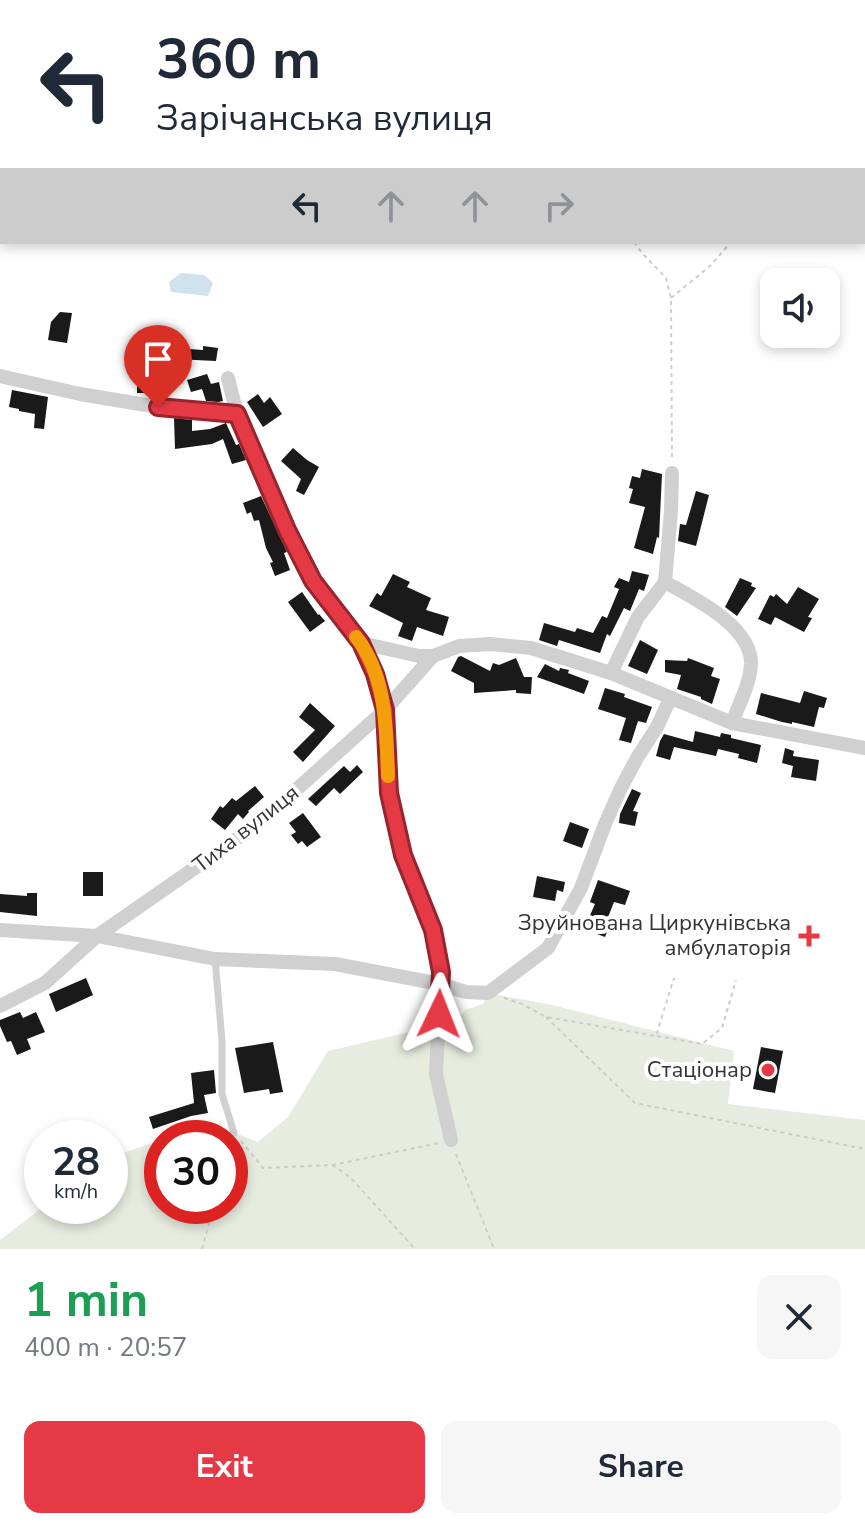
<!DOCTYPE html>
<meta charset="utf-8">
<style>
body{margin:0;font-family:"Nunito Sans",sans-serif;background:#f6f6f7;color:#1f2937;height:100vh;display:flex;flex-direction:column;font-size:30px;white-space:nowrap}
*{box-sizing:border-box;margin:0}
p{font-size:26px;color:#747a83}
.icon{flex:none;width:44px;height:44px;fill:none;stroke:currentColor;stroke-width:2;stroke-linecap:round;stroke-linejoin:round}
.map{position:relative;height:1249px;overflow:hidden}
.drawer{display:flex;flex-direction:column;background:#fff;flex:1}
.drawer>*{flex:none}
.top-card{position:absolute;left:0px;top:0px;width:866px;height:244px;box-shadow:0 4px 12px #0003;background:#fff;color:#1f2937;overflow:hidden}
.controls{position:absolute;left:760px;top:268px;display:grid;gap:16px}
.controls a{display:grid;place-items:center;width:80px;height:80px;border-radius:16px;background:#fff;box-shadow:0 4px 12px #0003;font-size:40px}
.speed{position:absolute;left:24px;top:1120px;display:flex;gap:16px;font-size:40px;font-weight:700;text-align:center}
.speed>*{display:grid;place-content:center;width:104px;height:104px;border-radius:50%;background:#fff;box-shadow:0 4px 12px #0003;line-height:1}
.speed small{font-size:20px;font-weight:400}
.speed .limit{border:12px solid #d22;background:#fff;color:#111}
.pin{position:absolute;display:grid;place-items:center;width:68px;height:68px;color:#fff;margin:-82px -34px;border-radius:50% 50% 50% 0;rotate:-45deg;box-shadow:0 0 8px #0007}
.pin .icon{rotate:45deg}
.me{position:absolute;width:88px;margin:-44px;rotate:2deg;stroke-linejoin:round;filter:drop-shadow(0 0 6px #0008)}
.turn{display:flex;align-items:center;gap:28px;height:168px;padding:0 24px;font-size:36px}
.turn .icon{width:104px;height:104px;stroke-width:2.5}
.turn b{display:block;font-size:56px;line-height:68px}
.lanes{display:flex;align-items:center;height:76px;padding:0 24px;background:#0003;justify-content:center;gap:40px;direction:ltr}
.lanes .off{opacity:.35}
.round{display:grid;place-items:center;flex:none;width:84px;height:84px;border-radius:16px;background:#f6f6f7}
.head{display:flex;align-items:center;justify-content:space-between;height:136px;padding:0 24px}
h1{font-size:48px;font-weight:700;line-height:60px;color:#1e9e55}
.cta{display:flex;gap:16px;margin-top:auto;padding:16px 24px}
.cta a{flex:1;height:92px;border-radius:16px;background:#e63946;color:#fff;font-size:32px;font-weight:700;line-height:92px;text-align:center}
.cta a+a{background:#f6f6f7;color:#1f2937}
.map>svg:first-child{display:block}
</style>
<div class="map">
<svg width="865" height="1249" viewBox="0 0 865 1249">
<rect width="100%" height="100%" fill="#fff"/>
<polygon fill="#e6ecdf" points="488,993 552,1005 734,1051 728,1104 865,1120 865,1249 0,1249 0,1240 44,1206 110,1206 110,1157 162,1140 162,1206 230,1206 230,1138 170,1138 217,1126 258,1142 288,1117 328,1051 418,1030 453,1026 465,1010 483,1004"/>
<polygon fill="#cfe2ee" points="181,273 204,275 213,283 208,296 171,292 169,282"/>
<g fill="#1a1a1a">
<polygon points="60,312 72,313 67,343 48,340 51,322"/>
<polygon points="203,346 218,348 216,361 174,359 175,348 203,350"/>
<polygon points="156,358 157,393 137,393 137,359"/>
<polygon points="207,374 211,384 219,382 223,401 218,402 206,401 202,389 191,392 187,380"/>
<polygon points="12,390 48,397 44,429 34,428 35,414 19,411 19,409 9,407"/>
<polygon points="258,394 264,403 270,397 282,414 263,427 247,402"/>
<polygon points="174,418 192,420 192,431 210,429 226,423 236,445 239,444 246,460 232,464 223,439 212,444 175,449"/>
<polygon points="293,448 307,460 319,467 304,495 296,491 301,479 281,461"/>
<polygon points="642,469 662,474 659,538 657,537 653,554 634,548 645,507 629,503 633,489 629,488 632,476 640,478"/>
<polygon points="696,491 709,495 696,546 678,541 680,524 686,525"/>
<polygon points="261,496 287,552 284,553 290,570 275,576 270,563 273,562 266,548 259,520 254,521 251,512 247,514 243,503"/>
<polygon points="632,571 649,575 644,591 639,589 630,611 624,608 610,636 607,634 600,653 559,640 557,646 539,640 544,623 575,632 577,628 593,633 602,616 607,618 619,589 614,587 619,578 629,582"/>
<polygon points="393,574 410,582 407,587 431,598 426,610 449,617 443,636 417,627 412,641 398,636 403,623 369,606 377,593 381,596"/>
<polygon points="740,578 752,583 751,586 756,588 737,616 725,607"/>
<polygon points="798,587 819,599 808,617 812,618 804,632 775,617 771,625 758,619 770,595 774,597 776,594 787,604"/>
<polygon points="302,592 318,615 319,614 325,621 310,632 288,602"/>
<polygon points="640,640 658,650 647,674 628,666"/>
<polygon points="461,656 490,671 493,663 499,665 516,658 524,677 532,677 531,694 516,693 516,690 474,693 474,683 451,671 458,657"/>
<polygon points="688,658 714,668 711,676 720,679 712,704 701,699 701,697 677,689 681,675 665,672 665,660 687,661"/>
<polygon points="545,664 559,671 560,668 569,670 568,673 589,681 584,694 537,677"/>
<polygon points="605,688 625,694 624,697 652,707 646,723 638,721 631,743 619,740 626,718 598,709"/>
<polygon points="804,691 827,698 824,708 819,707 814,727 792,722 792,724 782,722 756,714 761,693 800,703"/>
<polygon points="310,703 335,726 303,762 293,752 315,730 299,717"/>
<polygon points="695,731 720,737 721,733 731,735 731,738 761,745 757,763 738,758 739,754 718,749 716,756 674,747 670,760 656,756 660,741 664,734 693,742"/>
<polygon points="785,748 794,751 793,756 819,760 816,781 791,777 793,766 782,763"/>
<polygon points="357,765 363,772 340,794 334,788 316,806 308,799 344,766 350,772"/>
<polygon points="255,786 264,797 248,811 249,812 243,819 238,814 225,830 211,819 220,806 223,808 232,798 236,801"/>
<polygon points="632,789 641,793 633,811 638,812 635,826 619,823 620,814"/>
<polygon points="303,813 321,837 307,847 302,841 298,844 291,835 296,832 289,823"/>
<polygon points="570,822 589,829 582,848 563,841"/>
<rect x="83" y="872" width="20" height="24"/>
<polygon points="537,876 565,882 563,892 557,890 555,901 533,897"/>
<polygon points="598,880 630,891 625,905 614,902 607,920 611,922 605,937 584,929 595,904 590,902"/>
<polygon points="27,893 37,893 37,916 0,912 0,894 27,896"/>
<polygon points="86,978 93,995 56,1012 49,994"/>
<polygon points="20,1012 23,1018 36,1012 45,1032 27,1039 31,1049 17,1055 11,1041 7,1042 0,1026 0,1020"/>
<polygon points="273,1042 283,1092 270,1094 269,1089 244,1093 235,1048"/>
<polygon points="761,1047 783,1051 775,1093 753,1089"/>
<polygon points="214,1070 216,1093 204,1095 208,1113 191,1116 153,1129 149,1117 194,1103 191,1073"/>
</g>
<g fill="none" stroke-linecap="round" stroke-linejoin="round">
<g stroke="#cdcdcd" stroke-width="2" stroke-dasharray="4 4" stroke-linecap="butt">
<polyline points="620,0 620,2"/>
<polyline points="864,219 865,219"/>
<polyline points="634,242 642,253 666,278 671,298 672,460"/>
<polyline points="671,298 710,266 731,242"/>
<polyline points="504,998 522,1004 546,1017 656,1036 674,978"/>
<polyline points="546,1017 635,1103 865,1149"/>
<polyline points="657,1036 702,1044 722,1028 736,980"/>
<polyline points="241,1141 263,1168 332,1165 439,1143"/>
<polyline points="456,1154 494,1249"/>
<polyline points="332,1165 350,1177 415,1249"/>
<polyline points="202,1249 214,1206"/>
</g>
<polyline stroke="#d0d0d0" stroke-width="7" points="215,959 222,1041 222,1094 234,1133"/>
<g stroke="#d0d0d0" stroke-width="14">
<polyline points="0,376 80,394 158,407 237,414 287,530 313,581 361,643 419,656 433,656 459,646 490,644 531,648 611,673 732,723 865,748"/>
<polyline points="228,378 237,414"/>
<path d="M665 582C693 598 752 626 751 664 750 684 739 704 732 723"/>
<polyline points="361,643 375,674 385,710 389,793 403,855 433,930 441,972 436,1074 451,1140"/>
<polyline points="611,673 638,617 665,582 671,511 672,473"/>
<polyline points="0,930 97,936 258,824 385,710 433,656"/>
<polyline points="0,1006 45,983 97,936 215,959 335,964 440,984 466,992 488,993 548,948 581,888 605,824 621,788 637,758 657,727 670,699"/>
</g>
</g>
<g fill="none" stroke-linecap="round" stroke-linejoin="round">
<defs>
<polyline id="route" points="158,407 237,414 287,530 313,581 361,643 375,674 385,710 389,793 403,855 433,930 441,972 439,1014"/>
</defs>
<use href="#route" stroke="#96252e" stroke-width="20"/>
<use href="#route" stroke="#e63946" stroke-width="14"/>
<path stroke="#f59e0b" stroke-width="14" d="M356 637C387 676 386 729 388 776"/>
</g>
<g fill="#e63946" stroke="#fff" stroke-width="3">
<path d="M805 924h8v8h8v8h-8v8h-8v-8h-8v-8h8z"/>
<circle cx="768" cy="1070" r="8"/>
</g>
<g text-anchor="middle" dominant-baseline="central" stroke-width="8" stroke-linejoin="round" paint-order="stroke">
<g font-size="22" fill="#333" stroke="#fff">
<text transform="translate(246 829) rotate(-38)">Тиха вулиця</text>
</g>
<g font-size="22" fill="#333" stroke="#fff" text-anchor="end">
<text x="791" y="923">Зруйнована Циркунівська<tspan x="791" dy="25">амбулаторія</tspan></text>
<text x="752" y="1070">Стаціонар</text>
</g>
</g>
</svg>
<div class="controls">
<a><svg class="icon" aria-label="sound" viewBox="0 0 24 24"><path d="M4 9h4l5-4v14l-5-4H4zM17 9q2 3 0 6"/></svg></a>
</div>
<div class="speed"><div>28<small>km/h</small></div><div class="limit">30</div></div>
<div class="pin" style="left:158px;top:407px;background:#d93025"><svg class="icon" aria-label="arrive" viewBox="0 0 24 24"><path d="M6 21V4h12l-3 4 3 4H6"/></svg></div>
<svg class="me" style="left:439px;top:1014px" viewBox="-20 -20 40 40"><path d="M0-17L14 15 0 8-14 15z" fill="#e63946" stroke="#fff" stroke-width="4"/></svg>
<div class="top-card">
<div class="turn"><svg class="icon" aria-label="left" viewBox="0 0 24 24"><path d="M17 20v-9H6M10 6l-5 5 5 5"/></svg><div><b>360 m</b>Зарічанська вулиця</div></div>
<div class="lanes"><svg class="icon" aria-label="left" viewBox="0 0 24 24"><path d="M17 20v-9H6M10 6l-5 5 5 5"/></svg><svg class="icon off" aria-label="ahead" viewBox="0 0 24 24"><path d="M12 20V5M6 11l6-6 6 6"/></svg><svg class="icon off" aria-label="ahead" viewBox="0 0 24 24"><path d="M12 20V5M6 11l6-6 6 6"/></svg><svg class="icon off" aria-label="right" viewBox="0 0 24 24"><path d="M7 20v-9h11M14 6l5 5-5 5"/></svg></div>
</div>
</div>
<section class="drawer">
<div class="head"><div><h1>1 min</h1><p>400 m · 20:57</p></div><a class="round"><svg class="icon" aria-label="close" viewBox="0 0 24 24"><path d="M6 6l12 12M18 6L6 18"/></svg></a></div>
<div class="cta"><a>Exit</a><a>Share</a></div>
</section>
